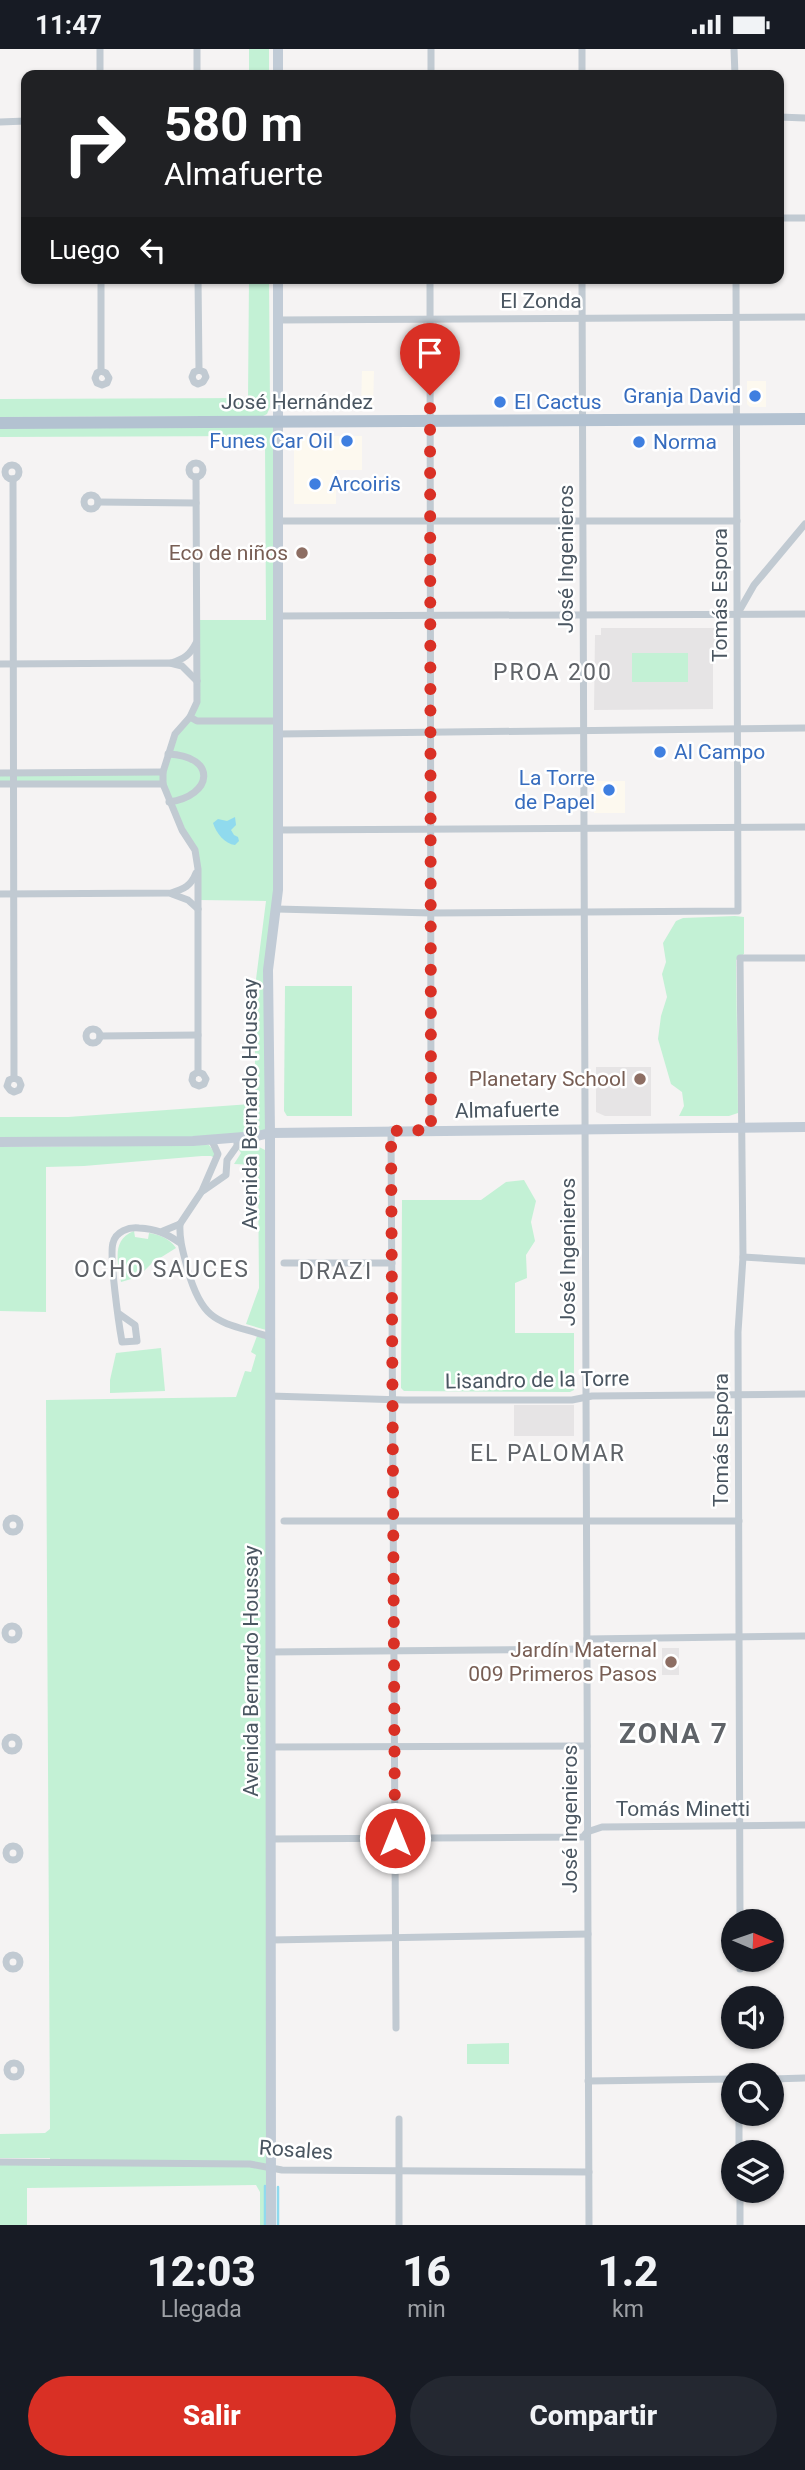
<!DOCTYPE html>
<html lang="es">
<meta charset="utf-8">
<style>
body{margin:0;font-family:Roboto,sans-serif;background:#242831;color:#f1f3f6;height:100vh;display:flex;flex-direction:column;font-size:26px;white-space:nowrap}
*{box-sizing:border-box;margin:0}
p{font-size:23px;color:#9ea1a6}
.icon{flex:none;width:38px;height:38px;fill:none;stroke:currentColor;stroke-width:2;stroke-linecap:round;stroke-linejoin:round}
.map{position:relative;height:2176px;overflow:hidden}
.drawer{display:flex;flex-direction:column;background:#171b24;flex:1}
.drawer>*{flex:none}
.banner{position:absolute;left:21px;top:21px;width:763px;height:214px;border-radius:14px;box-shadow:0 2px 5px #0004;background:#202124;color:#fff;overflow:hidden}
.needle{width:46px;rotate:92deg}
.buttons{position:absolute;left:721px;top:1860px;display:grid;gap:14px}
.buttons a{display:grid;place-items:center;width:63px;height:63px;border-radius:50%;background:#171b24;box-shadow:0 2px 5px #0004;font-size:35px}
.pin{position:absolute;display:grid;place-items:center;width:60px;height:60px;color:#fff;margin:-72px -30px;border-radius:50% 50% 50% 0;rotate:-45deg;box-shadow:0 0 7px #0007}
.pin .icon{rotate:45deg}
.me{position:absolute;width:77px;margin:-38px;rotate:0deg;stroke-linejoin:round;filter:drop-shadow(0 0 5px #0008)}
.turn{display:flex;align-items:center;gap:24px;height:147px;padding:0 28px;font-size:32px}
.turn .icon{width:91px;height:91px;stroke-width:2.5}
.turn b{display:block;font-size:49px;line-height:60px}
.then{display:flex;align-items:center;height:66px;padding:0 28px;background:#0003;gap:14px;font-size:26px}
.eta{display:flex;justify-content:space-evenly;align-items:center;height:119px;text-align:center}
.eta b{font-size:42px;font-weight:800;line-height:49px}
.primary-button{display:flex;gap:14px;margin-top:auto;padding:14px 28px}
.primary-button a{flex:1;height:80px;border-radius:42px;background:#d93025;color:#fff;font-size:28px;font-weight:800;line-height:80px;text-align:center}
.primary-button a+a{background:#242831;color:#f1f3f6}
.status{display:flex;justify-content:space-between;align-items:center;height:49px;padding:0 35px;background:#171b24;direction:ltr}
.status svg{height:19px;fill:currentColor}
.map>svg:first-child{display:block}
</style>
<div class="status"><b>11:47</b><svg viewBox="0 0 49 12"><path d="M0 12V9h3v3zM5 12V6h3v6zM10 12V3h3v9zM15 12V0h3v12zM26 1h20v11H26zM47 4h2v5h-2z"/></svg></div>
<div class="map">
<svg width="805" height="2176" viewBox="0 0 805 2176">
<rect width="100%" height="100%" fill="#f5f3f3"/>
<g fill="#fdf9ef">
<polygon points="362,322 374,322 373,360 361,360"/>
<polygon points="747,332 766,332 766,358 750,358 747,355"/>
<polygon points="294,387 362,387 362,421 336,421 336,455 294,455"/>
<rect x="594" y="732" width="31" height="32"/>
</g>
<g fill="#e6e4e5">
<polygon points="601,579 716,579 722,584 722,606 713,607 713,660 594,661 595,586 601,586"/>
<polygon points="596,1018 651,1018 651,1067 605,1067 596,1063"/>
<rect x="514" y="1356" width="60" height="31"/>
<rect x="662" y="1599" width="17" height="27"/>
</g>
<g fill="#c3f1d5">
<rect x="249" y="0" width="20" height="26"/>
<polygon points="249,229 269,229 270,358 267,365 263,367 0,368 0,350 248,349"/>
<polygon points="278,373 278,841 271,888 270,1084 257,1087 0,1093 0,1068 68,1068 251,1055 255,1049 255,938 266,852 198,851 195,801 163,735 0,735 0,724 163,723 171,697 197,653 197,571 266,571 265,393 260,387 0,388 0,374"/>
<rect x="632" y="604" width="56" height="29"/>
<polygon points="735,867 744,868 744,905 736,911 738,1064 729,1067 679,1067 684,1057 682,1043 671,1035 658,990 661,967 667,948 662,925 666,913 663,894 676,872 683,869"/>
<polygon points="285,937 352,937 352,1067 287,1067 284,1062"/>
<polygon points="247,1092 265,1101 266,1281 246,1275 259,1239 258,1116 234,1115 241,1104 239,1101"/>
<polygon points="209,1096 216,1106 215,1109 211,1107 202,1107 84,1117 46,1118 46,1263 0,1262 0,1098"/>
<polygon points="524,1131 536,1152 531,1173 535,1192 526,1206 527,1229 515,1234 515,1284 574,1284 574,1341 570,1343 404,1342 401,1339 402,1151 481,1151 506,1133"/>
<path d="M134 1182 135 1188 148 1190 149 1184C160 1186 169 1189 176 1199L152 1214 138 1228 121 1233C118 1213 111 1191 134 1182Z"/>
<polygon points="257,1287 266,1290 271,2176 260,2176 260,2143 256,2136 27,2139 27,2176 0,2176 0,2113 50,2113 50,2109 0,2109 0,2085 45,2084 50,2080 46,1351 236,1348 245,1322 251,1323 256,1306 251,1303"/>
<polygon points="161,1299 165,1342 110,1344 110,1331 116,1304"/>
<polygon points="509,1994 509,2015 467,2015 467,1995"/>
</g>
<path fill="#90daee" d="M235 768 236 776 231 781 234 786 238 788 239 792 235 796C225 795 216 784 213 774L218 770 227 772Z"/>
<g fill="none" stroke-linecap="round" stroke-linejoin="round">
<g stroke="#90daee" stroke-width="2.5">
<polyline points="265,2137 265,2176"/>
<polyline points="278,2138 278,2176"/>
</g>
<g stroke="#c1cad2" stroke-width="7">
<polyline points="100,0 100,26"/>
<polyline points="197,0 197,26"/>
<polyline points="431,0 431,26"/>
<polyline points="582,0 582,26"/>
<polyline points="734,0 735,26"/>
<polyline points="779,68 805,69"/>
<polyline points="0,73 26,72"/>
<polyline points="779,169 805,169"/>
<polyline points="101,229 101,322 97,324 95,329 97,334 102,336 107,334 109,329 106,324 101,322"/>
<polyline points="198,229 199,321 204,323 206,328 203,333 198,335 194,333 192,328 194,323 199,321"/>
<polyline points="430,229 431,1081"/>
<polyline points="582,229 589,2176"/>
<polyline points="278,271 805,268"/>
<circle cx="196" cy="421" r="7"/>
<circle cx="12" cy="423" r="7"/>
<polyline points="196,428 197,653 190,668 175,685 163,723 163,735 182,781 195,801 198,820 198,1023 193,1026 192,1031 194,1035 199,1037 204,1035 206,1030 203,1025 198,1023"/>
<polyline points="13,430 14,1029 9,1031 7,1037 10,1041 14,1043 19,1041 21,1036 19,1031 14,1029"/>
<circle cx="91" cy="453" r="7"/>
<polyline points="98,453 196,454"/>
<polyline points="278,472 737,472"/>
<polyline points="738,564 754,536 805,475"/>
<polyline points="278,567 805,565"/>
<path d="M171 614C184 610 190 606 196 594"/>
<polyline points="0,615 170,614 182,617 197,632"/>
<polyline points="190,668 197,672 278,672"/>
<polyline points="278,685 805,679"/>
<path d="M168 705C218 707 213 747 169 753"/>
<polyline points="0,724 163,723"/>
<polyline points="0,735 163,735"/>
<polyline points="279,781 805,778"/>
<path d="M0 845 171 844C184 840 191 837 196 824"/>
<polyline points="172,845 188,851 198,860"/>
<polyline points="277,860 431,864 738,862 736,229"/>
<circle cx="93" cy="987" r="7"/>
<polyline points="100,987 198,986"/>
<polyline points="391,1081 396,1979"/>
<polyline points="203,1142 226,1126 227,1111 237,1097 237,1089"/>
<path d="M180 1175C179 1192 184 1206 188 1222 204 1277 221 1272 270 1288"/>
<polyline points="163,1182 180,1175 202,1142 218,1105 212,1092"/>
<polyline points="743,1208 805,1212"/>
<polyline points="284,1214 392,1214"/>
<path d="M118 1264 135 1276 137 1292 122 1293C119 1276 109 1207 113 1194 116 1182 129 1178 139 1179 156 1180 166 1184 180 1194"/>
<polyline points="270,1347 404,1351 572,1351 592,1347 805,1345"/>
<circle cx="13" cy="1476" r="7"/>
<polyline points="284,1472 739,1472"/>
<circle cx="12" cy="1584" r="7"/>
<polyline points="587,1590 805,1587"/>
<polyline points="270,1603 587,1600"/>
<circle cx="12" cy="1695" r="7"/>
<polyline points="271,1698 587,1697"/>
<polyline points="271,1790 583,1788 587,1783 602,1778 805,1776"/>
<circle cx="13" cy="1804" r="7"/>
<polyline points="740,1872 738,1283 743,1208 740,909 805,909"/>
<polyline points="271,1891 588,1885"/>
<circle cx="13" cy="1913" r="7"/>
<polyline points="740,1911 740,1920"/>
<circle cx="14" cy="2021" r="7"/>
<polyline points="772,2030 805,2029"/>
<polyline points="588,2032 733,2030"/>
<polyline points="739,2065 739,2104"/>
<polyline points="399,2070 399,2176"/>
<polyline points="0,2113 250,2115 282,2121 589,2123"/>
<polyline points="740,2142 740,2176"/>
</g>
<g stroke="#c1cbd6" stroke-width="10">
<polyline points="278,0 278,26"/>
<polyline points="0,1093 193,1092 257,1087 270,1084 805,1078"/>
<polyline points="271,2176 270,1084 268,921 278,841 278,229"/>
</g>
<polyline stroke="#b3c2d1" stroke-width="12" points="0,374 805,370"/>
</g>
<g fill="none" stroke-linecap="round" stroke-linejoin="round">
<polyline stroke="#d93025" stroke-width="12" stroke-dasharray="0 21.6" points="395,1789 391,1082 431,1081 430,346"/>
</g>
<g fill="#3f7fe0" stroke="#fff" stroke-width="2.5">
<circle cx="755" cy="347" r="7"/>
<circle cx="500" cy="353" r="7"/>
<circle cx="347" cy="392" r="7"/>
<circle cx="639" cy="393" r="7"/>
<circle cx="315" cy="435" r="7"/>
<circle cx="660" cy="703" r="7"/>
<circle cx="609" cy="741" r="7"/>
</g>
<g fill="#8d6e63" stroke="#fff" stroke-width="2.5">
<circle cx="302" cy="504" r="7"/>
<circle cx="640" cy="1030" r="7"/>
<circle cx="671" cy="1613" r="7"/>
</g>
<g text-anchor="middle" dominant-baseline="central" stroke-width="5" stroke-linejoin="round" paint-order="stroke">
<g font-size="21" fill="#4a5661" stroke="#fff">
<text x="541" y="252">El Zonda</text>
<text x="297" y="353">José Hernández</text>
<text transform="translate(566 510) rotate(-90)">José Ingenieros</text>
<text transform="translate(720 546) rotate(-90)">Tomás Espora</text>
<text transform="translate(250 1055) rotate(-90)">Avenida Bernardo Houssay</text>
<text transform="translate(507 1061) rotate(-1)">Almafuerte</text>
<text transform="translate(568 1203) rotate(-90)">José Ingenieros</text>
<text transform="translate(537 1331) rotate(-1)">Lisandro de la Torre</text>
<text transform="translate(721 1391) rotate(-90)">Tomás Espora</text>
<text transform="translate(251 1622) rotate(-90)">Avenida Bernardo Houssay</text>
<text x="683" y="1760">Tomás Minetti</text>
<text transform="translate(570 1770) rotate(-90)">José Ingenieros</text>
<text transform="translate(296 2101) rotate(4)">Rosales</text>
</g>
<g font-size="21" fill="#366cbe" stroke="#fff" text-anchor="start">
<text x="741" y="347" text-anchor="end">Granja David</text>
<text x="514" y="353">El Cactus</text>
<text x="333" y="392" text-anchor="end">Funes Car Oil</text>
<text x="653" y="393">Norma</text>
<text x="329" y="435">Arcoiris</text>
<text x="674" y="703">Al Campo</text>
<text x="595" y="729" text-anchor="end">La Torre<tspan x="595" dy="24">de Papel</tspan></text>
</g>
<g font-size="21" fill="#785e54" stroke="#fff" text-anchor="end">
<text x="288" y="504">Eco de niños</text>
<text x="626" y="1030">Planetary School</text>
<text x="657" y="1601">Jardín Maternal<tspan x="657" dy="24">009 Primeros Pasos</tspan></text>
</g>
<g font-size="23" letter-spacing="2" fill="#5f6368" stroke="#fff">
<text x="553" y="623">PROA 200</text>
<text x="162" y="1220">OCHO SAUCES</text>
<text x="336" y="1222">DRAZI</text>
<text x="548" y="1404">EL PALOMAR</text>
</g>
<g font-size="28" font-weight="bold" letter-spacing="2" fill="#5f6368" stroke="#fff">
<text x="674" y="1684">ZONA 7</text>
</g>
</g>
</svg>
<div class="buttons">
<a><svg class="needle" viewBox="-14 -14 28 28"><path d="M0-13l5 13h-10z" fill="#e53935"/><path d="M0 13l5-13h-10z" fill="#9ea1a6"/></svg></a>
<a><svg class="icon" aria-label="sound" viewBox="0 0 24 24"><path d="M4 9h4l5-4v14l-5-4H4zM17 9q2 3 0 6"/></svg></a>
<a><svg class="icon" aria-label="search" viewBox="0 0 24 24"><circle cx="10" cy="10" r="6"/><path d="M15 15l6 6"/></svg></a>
<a><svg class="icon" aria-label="layers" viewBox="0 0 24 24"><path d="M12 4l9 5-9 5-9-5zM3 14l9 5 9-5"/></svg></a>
</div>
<div class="pin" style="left:430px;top:346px;background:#d93025"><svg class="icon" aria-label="arrive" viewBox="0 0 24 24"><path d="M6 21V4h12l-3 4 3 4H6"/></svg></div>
<svg class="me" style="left:395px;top:1789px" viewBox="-20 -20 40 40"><circle r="17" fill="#d93025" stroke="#fff" stroke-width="3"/><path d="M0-11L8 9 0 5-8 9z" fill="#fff"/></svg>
<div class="banner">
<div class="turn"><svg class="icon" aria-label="right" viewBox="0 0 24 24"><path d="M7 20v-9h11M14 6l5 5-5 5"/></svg><div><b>580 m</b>Almafuerte</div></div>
<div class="then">Luego<svg class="icon" aria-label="left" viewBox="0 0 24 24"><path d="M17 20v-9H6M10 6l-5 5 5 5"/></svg></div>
</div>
</div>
<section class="drawer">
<div class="eta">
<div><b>12:03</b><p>Llegada</p></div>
<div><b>16</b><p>min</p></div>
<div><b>1.2</b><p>km</p></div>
</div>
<div class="primary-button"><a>Salir</a><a>Compartir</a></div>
</section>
